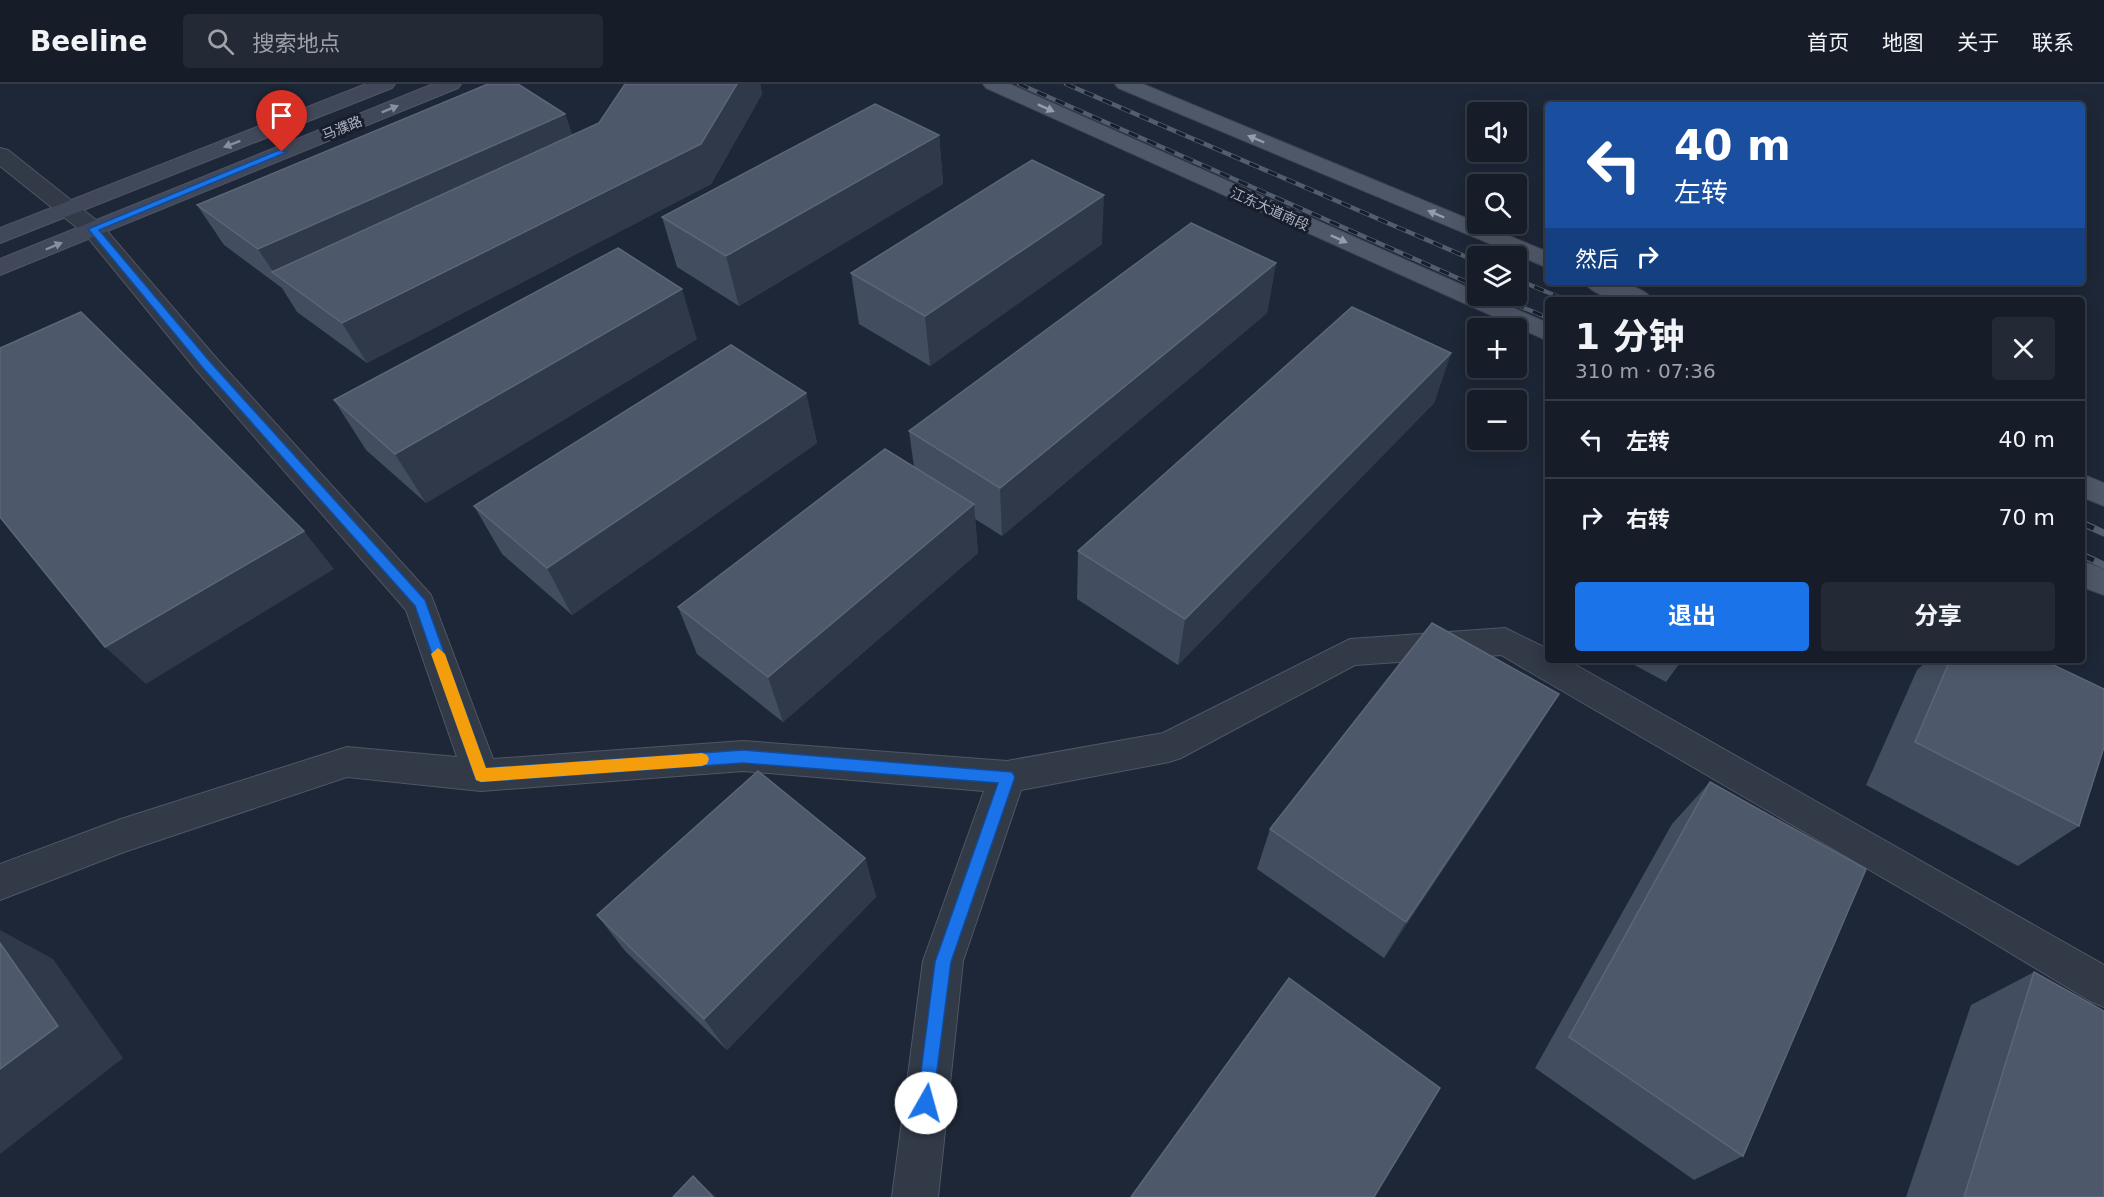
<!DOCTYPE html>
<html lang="zh">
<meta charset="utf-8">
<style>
body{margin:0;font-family:"DejaVu Sans","Noto Sans SC",sans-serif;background:#232a35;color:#f1f3f6;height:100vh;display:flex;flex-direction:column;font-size:22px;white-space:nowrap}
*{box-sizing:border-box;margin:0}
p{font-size:20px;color:#9ea2a8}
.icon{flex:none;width:33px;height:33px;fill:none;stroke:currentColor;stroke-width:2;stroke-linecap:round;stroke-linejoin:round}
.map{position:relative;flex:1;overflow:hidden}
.drawer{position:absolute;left:1545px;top:213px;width:540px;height:366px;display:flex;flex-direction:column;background:#161d29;border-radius:6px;box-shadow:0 3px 15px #0003,0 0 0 2px #353b46}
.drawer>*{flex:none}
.banner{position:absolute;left:1545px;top:18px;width:540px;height:183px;border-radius:6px;box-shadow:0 3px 15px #0003,0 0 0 2px #353b46;background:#1a4fa0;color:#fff;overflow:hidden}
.fabs{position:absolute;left:1467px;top:18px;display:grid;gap:12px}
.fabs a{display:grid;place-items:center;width:60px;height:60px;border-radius:6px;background:#161d29;box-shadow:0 3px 15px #0003,0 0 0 2px #353b46;font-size:30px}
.pin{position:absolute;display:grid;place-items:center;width:51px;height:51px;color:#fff;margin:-62px -26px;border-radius:50% 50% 50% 0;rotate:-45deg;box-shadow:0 0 6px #0007}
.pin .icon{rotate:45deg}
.me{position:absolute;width:66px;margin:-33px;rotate:7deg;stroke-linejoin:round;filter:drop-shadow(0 0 4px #0008)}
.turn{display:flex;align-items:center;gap:21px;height:126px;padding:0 30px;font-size:27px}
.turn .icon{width:78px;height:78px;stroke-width:2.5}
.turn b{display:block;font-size:42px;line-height:51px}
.then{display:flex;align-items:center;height:57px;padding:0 30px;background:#0003;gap:12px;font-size:22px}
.round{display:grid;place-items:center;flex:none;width:63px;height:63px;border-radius:6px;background:#232a35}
.headline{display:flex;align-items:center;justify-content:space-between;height:102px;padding:0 30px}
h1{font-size:36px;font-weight:700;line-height:45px}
.cta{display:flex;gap:12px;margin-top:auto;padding:12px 30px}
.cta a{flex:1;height:69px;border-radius:6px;background:#1a73e8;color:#fff;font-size:24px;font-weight:700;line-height:69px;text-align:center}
.cta a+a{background:#232a35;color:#f1f3f6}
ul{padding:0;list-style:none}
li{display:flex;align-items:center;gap:18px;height:78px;padding:0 30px;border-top:2px solid #353b46}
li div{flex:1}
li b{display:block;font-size:22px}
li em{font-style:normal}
header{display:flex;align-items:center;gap:36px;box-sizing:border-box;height:84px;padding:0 30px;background:#161d29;border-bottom:2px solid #353b46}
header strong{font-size:28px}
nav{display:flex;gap:33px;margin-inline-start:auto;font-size:21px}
.search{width:420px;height:54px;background:#232a35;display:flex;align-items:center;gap:15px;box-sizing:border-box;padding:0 21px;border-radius:6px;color:#9ea2a8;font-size:22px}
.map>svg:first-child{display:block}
</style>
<header>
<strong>Beeline</strong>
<div class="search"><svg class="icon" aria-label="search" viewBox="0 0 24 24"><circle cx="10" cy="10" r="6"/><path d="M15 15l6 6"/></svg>搜索地点</div>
<nav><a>首页</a><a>地图</a><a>关于</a><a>联系</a></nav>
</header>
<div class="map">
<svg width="2104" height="1113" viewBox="0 0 2104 1113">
<rect width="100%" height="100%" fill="#1e2737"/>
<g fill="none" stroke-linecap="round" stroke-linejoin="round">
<defs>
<polygon id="minor" points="0,64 8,66 101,140 217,275 431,511 493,675 743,657 1007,677 1163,649 1350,555 1505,544 1548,565 1548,576 1567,576 2104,881 2104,923 2090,917 1964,841 1501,571 1355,581 1181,674 1169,678 1021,706 963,877 938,1113 892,1113 923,877 984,707 743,687 481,707 347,693 124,768 0,816 0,780 121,735 347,663 457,673 406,526 197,287 85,150 0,82"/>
<g id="secondary">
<polygon points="366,0 395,0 392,4 0,159 0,144"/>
<polygon points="433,0 461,0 458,4 0,191 0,175"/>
</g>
<g id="primary">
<polygon points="983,0 1010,0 1478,208 1478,212 1486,212 1548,239 1548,257 986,4"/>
<polygon points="1115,0 1143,0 1548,168 1548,184 1118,4"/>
<path d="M1584 198C1605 198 1640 197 1653 216 1631 216 1598 218 1584 198Z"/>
<polygon points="2082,390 2104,399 2104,422 2082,413"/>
<polygon points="2082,477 2104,485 2104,511 2082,503"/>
</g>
</defs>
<use href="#minor" stroke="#4f5665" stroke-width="2"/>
<use href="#secondary" stroke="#4f5665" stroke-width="2"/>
<use href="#primary" stroke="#3b4251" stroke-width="2"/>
<use href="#minor" fill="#323947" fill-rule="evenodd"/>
<use href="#secondary" fill="#40485a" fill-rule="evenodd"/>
<use href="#primary" fill="#4f5868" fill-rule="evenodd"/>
<defs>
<g id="rail-far1">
<polyline points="1019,0 1478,203"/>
<polyline points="1066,0 1478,178"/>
<polyline points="1516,195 1566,216"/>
<polyline points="1496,212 1548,234"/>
</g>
<g id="rail">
<polyline points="2082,439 2104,449"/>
<polyline points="2082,471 2104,481"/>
</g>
</defs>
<use href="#rail-far1" stroke="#535d6f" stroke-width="4.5"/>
<use href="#rail" stroke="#535d6f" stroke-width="7"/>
<use href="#rail-far1" stroke="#181e2b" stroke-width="3" stroke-dasharray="10" stroke-linecap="butt"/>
<use href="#rail" stroke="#181e2b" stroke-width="4.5" stroke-dasharray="13" stroke-linecap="butt"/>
</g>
<g fill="#424d5f">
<polygon points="737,0 760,0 762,10 711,100 367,279 297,228 282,204 224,161 197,121 565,30 572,51"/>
<polygon points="939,51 943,100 739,222 677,183 662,133"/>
<polygon points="1102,160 930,282 859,240 851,189"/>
<polygon points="1276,179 1267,229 1002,452 975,435 978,469 783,638 697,570 678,523 914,383 909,347"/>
<polygon points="697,255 426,419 366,366 334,316"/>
<polygon points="1451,269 1434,319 1178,581 1077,515 1078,467"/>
<polygon points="806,309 817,359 572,531 502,470 474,422"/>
<polygon points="1548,525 1548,535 1544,532"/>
<polygon points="1625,576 1682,576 1666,598"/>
<polygon points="1928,576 2043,576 2079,742 2018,782 1866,701 1917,586"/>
<polygon points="1559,610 1531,654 1384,874 1257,785 1270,745"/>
<polygon points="1710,698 1743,1072 1694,1096 1535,984 1672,740"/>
<polygon points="865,774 876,813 727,966 625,867 597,831"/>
<polygon points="2034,888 2104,1113 1906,1113 1971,921"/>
</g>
<g fill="#2f394a">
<polygon points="737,0 760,0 762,10 711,100 367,279 342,239"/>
<polygon points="565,30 579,69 274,189 258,165"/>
<polygon points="939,51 943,100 739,222 726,172"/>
<polygon points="1104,111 1102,160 930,282 925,232"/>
<polygon points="1276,179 1267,229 1002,452 1000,404"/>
<polygon points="682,205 697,255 426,419 395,370"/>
<polygon points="1451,269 1434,319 1178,581 1185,535"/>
<polygon points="806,309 817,359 572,531 547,484"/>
<polygon points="974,420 978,469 783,638 768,593"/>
<polygon points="304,447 334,485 146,600 105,563"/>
<polygon points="1559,610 1531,654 1384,874 1406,838"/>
<polygon points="865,774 876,813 727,966 704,935"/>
<polygon points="0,846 53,875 123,974 0,1070"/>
<polygon points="693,1092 716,1113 713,1113"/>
</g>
<g fill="#4d586a" stroke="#5c6678" stroke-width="1.5">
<polygon points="488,0 518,0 565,30 258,165 197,121"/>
<polygon points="625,0 737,0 701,60 342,239 272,188 599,39"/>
<polygon points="875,20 939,51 726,172 662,133"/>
<polygon points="1032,76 1104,111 925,232 851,189"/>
<polygon points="1191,139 1276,179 1000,404 909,347"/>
<polygon points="618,164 682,205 395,370 334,316"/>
<polygon points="1352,223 1451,269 1185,535 1078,467"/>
<polygon points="81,228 304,447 105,563 0,433 0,264"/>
<polygon points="731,261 806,309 547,484 474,422"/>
<polygon points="885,365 974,420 768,593 678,523"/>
<polygon points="1432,539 1559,610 1406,838 1270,745"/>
<polygon points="1950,576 2043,576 2104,605 2104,663 2079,742 1915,658"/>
<polygon points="758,687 865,774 704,935 597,831"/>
<polygon points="1710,698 1866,785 1743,1072 1569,953"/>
<polygon points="0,859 58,942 0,985"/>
<polygon points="2034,888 2104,927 2104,1113 1964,1113"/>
<polygon points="1289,894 1440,1004 1374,1113 1131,1113"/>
<polygon points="693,1092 713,1113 673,1113"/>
</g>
<defs><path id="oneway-solid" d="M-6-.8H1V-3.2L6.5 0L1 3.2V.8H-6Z" transform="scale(1.5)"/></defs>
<g fill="#959cad">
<use href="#oneway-solid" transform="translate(1046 24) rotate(24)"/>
<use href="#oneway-solid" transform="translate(1256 55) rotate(-157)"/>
<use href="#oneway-solid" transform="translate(1436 130) rotate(-157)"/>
<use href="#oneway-solid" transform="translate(1339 155) rotate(24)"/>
</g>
<g fill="#868e9f">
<use href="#oneway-solid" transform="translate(390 25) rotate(-22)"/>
<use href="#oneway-solid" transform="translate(232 60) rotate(159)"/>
<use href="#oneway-solid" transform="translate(54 162) rotate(-23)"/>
</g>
<polygon fill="#1a73e8" stroke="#114b97" stroke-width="1.5" points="279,66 287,68 99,146 211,279 425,516 486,684 743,666 1012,688 1015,693 951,878 932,1025 926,1028 920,1025 917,1019 935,878 998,699 743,679 481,698 476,696 415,522 203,284 88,145"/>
<polygon fill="#f59e0b" points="438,564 445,570 486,684 702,669 707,671 709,675 707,680 702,682 481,698 476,696 431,570"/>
<g text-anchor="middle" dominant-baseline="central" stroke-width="6" stroke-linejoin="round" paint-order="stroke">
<g font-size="14" fill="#acb3c4" stroke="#181e2b">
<text transform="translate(342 44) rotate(-22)">马濮路</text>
<text transform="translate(1270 125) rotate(24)">江东大道南段</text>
</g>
</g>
</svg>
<div class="fabs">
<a><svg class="icon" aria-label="sound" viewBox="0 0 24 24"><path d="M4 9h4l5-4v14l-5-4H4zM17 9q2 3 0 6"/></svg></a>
<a><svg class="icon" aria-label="search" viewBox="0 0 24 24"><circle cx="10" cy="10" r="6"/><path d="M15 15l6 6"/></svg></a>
<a><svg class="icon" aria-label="layers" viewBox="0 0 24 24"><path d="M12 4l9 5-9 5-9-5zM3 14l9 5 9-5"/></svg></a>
<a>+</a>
<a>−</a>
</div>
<div class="pin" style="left:282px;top:68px;background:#d93025"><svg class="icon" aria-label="arrive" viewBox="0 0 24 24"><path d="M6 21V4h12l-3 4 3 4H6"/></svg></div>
<svg class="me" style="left:926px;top:1019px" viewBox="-20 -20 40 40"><circle r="19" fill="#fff"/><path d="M0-13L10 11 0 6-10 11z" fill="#1a73e8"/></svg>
<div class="banner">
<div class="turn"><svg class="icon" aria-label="left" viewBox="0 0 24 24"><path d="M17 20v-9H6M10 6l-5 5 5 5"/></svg><div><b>40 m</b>左转</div></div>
<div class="then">然后<svg class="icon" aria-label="right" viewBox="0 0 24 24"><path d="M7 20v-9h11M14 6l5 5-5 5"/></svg></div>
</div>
<section class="drawer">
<div class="headline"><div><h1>1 分钟</h1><p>310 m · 07:36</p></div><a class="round"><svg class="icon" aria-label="close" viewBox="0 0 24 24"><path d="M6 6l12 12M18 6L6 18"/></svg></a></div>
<ul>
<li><svg class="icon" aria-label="left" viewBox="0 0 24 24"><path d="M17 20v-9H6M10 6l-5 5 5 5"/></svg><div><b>左转</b></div><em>40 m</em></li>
<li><svg class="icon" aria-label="right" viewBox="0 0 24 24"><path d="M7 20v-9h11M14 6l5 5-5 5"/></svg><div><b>右转</b></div><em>70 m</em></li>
</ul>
<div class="cta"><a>退出</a><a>分享</a></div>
</section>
</div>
